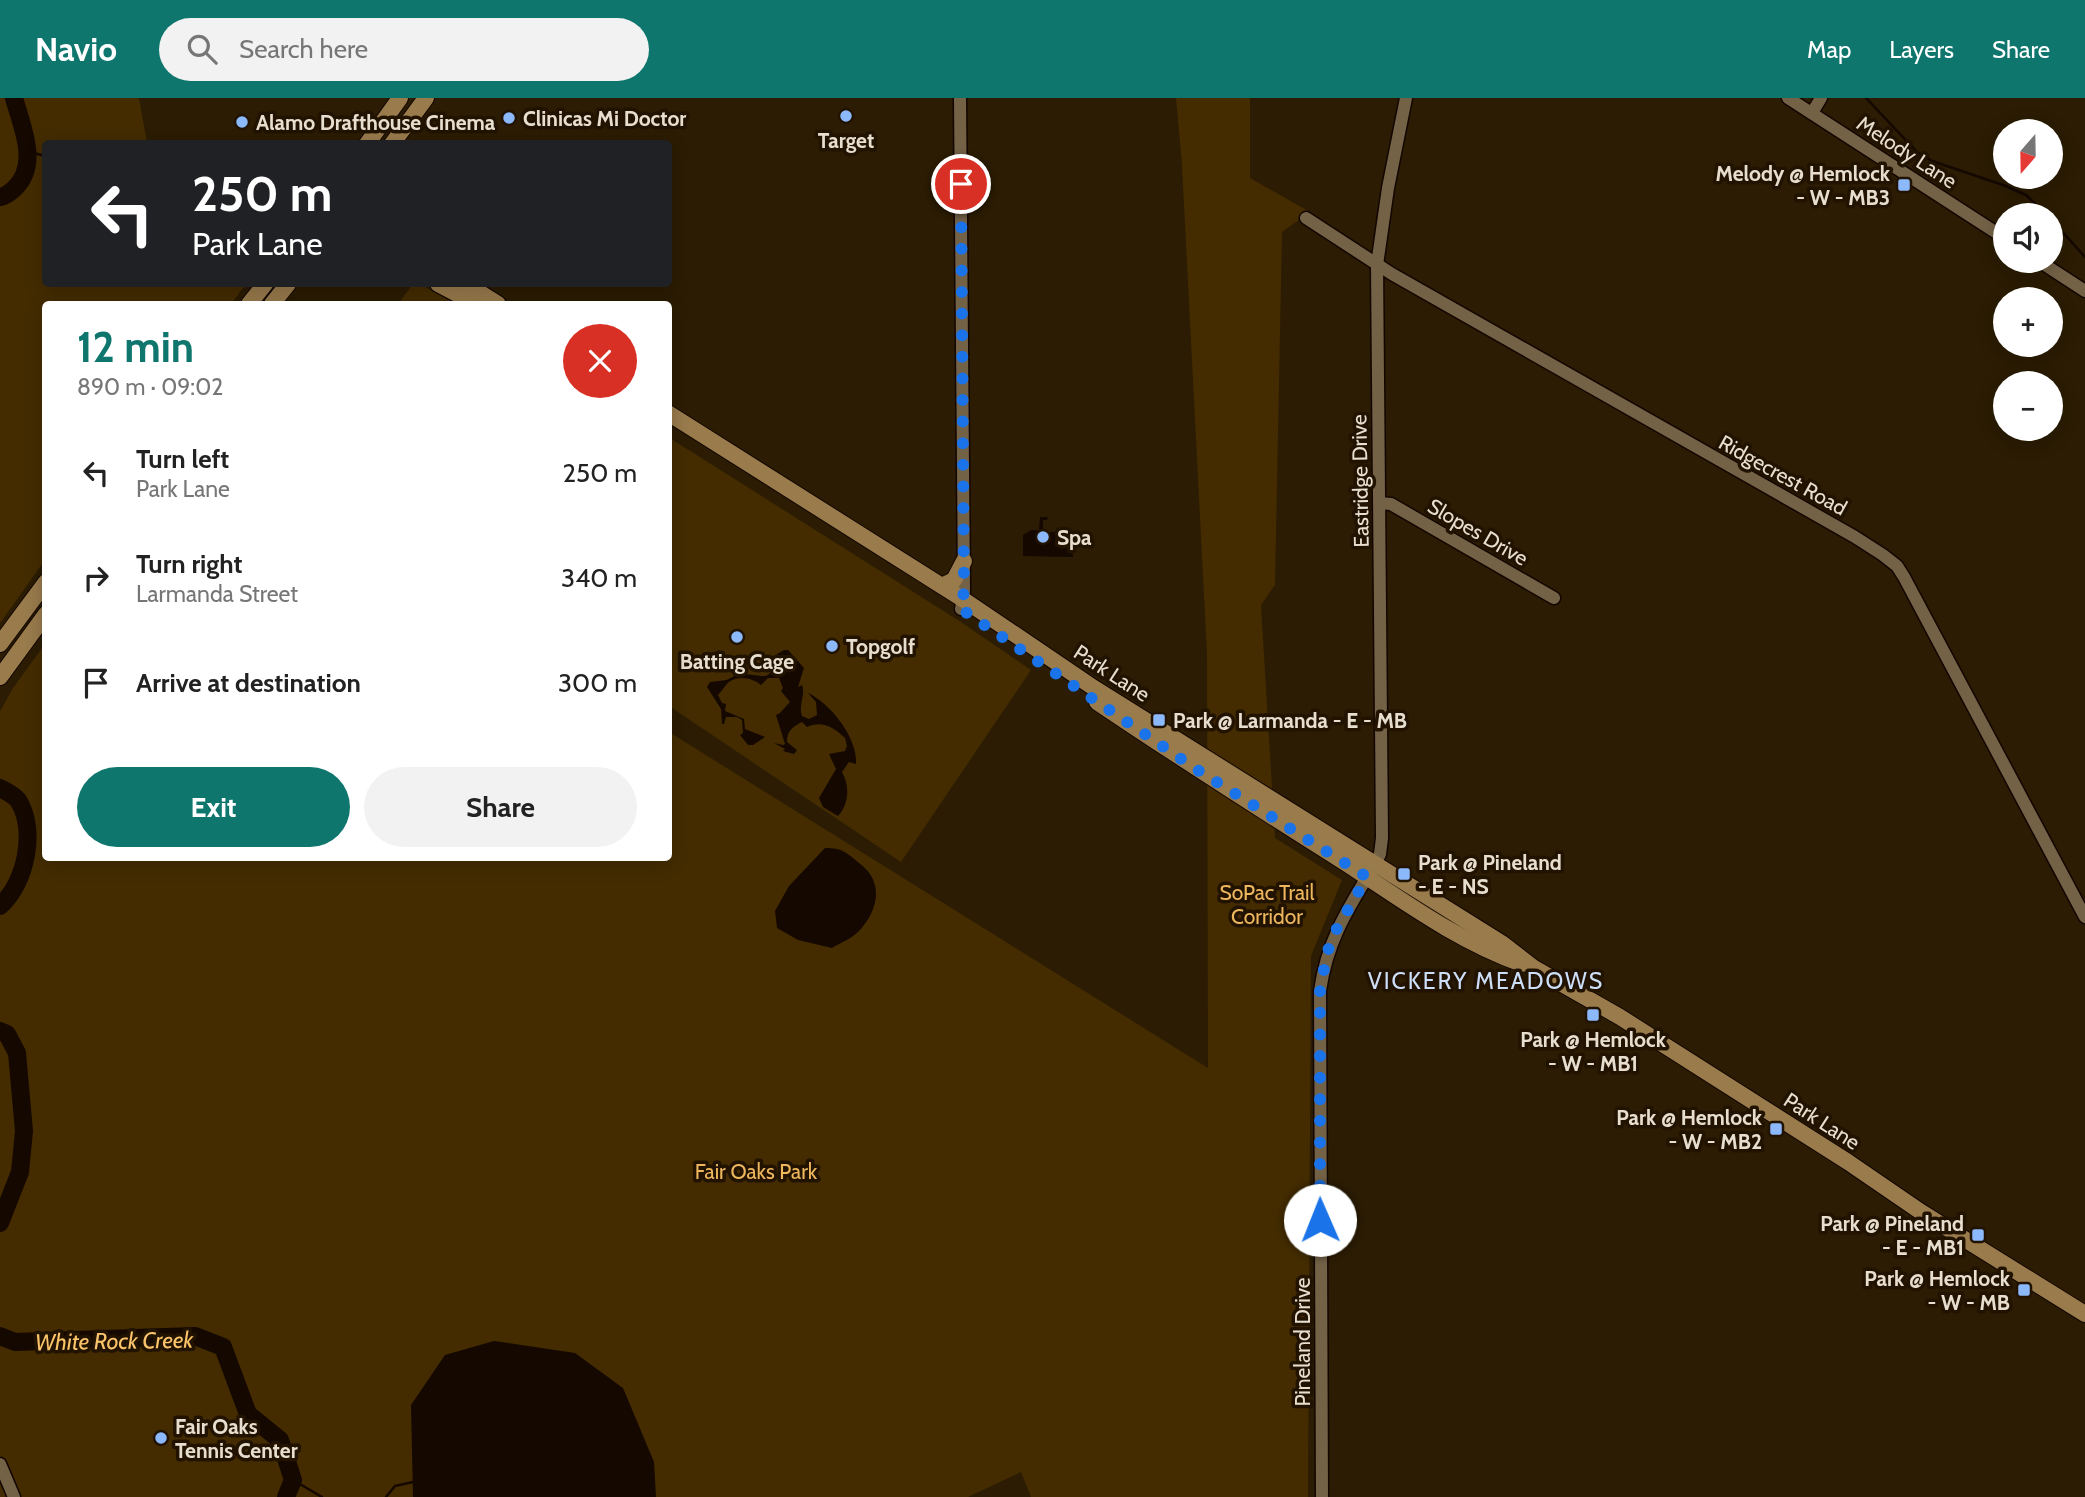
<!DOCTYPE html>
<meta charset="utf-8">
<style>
body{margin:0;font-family:Cabin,sans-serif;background:#f2f2f2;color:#222;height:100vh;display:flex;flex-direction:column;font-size:26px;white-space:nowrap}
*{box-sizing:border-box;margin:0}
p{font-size:23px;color:#767676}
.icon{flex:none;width:38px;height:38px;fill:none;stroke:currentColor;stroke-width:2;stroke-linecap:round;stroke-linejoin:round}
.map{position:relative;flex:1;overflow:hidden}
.panel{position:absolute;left:42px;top:203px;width:630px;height:560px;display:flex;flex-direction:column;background:#fff;border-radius:7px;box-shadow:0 4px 18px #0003}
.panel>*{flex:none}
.top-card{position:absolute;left:42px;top:42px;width:630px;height:147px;border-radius:7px;box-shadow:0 4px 18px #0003;background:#202124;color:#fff;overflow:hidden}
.needle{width:46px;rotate:200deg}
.controls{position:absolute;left:1993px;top:21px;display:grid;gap:14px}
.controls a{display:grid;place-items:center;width:70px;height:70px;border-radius:50%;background:#fff;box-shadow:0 4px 18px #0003;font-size:35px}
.pin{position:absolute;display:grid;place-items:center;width:60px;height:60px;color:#fff;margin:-30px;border:4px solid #fff;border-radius:50%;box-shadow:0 2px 7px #0007}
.me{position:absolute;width:77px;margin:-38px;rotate:359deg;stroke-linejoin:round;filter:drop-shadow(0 0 5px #0008)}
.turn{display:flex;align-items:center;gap:24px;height:147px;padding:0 35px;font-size:32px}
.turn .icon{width:91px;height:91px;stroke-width:2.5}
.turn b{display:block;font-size:49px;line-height:60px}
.round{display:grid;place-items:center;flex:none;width:74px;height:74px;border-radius:37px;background:#f2f2f2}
.head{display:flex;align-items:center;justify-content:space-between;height:119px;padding:0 35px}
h1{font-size:42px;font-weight:700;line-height:52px;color:#0f766e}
.button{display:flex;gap:14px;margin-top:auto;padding:14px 35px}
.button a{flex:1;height:80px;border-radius:42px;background:#0f766e;color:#fff;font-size:28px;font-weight:700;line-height:80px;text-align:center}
.button a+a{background:#f2f2f2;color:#222}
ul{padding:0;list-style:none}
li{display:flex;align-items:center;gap:21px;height:105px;padding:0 35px}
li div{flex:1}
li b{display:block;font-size:26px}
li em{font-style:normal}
header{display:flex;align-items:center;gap:42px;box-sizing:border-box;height:98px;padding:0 35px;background:#0f766e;color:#fff}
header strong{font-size:33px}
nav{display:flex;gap:38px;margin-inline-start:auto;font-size:24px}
.search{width:490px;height:63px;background:#f2f2f2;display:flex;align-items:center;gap:18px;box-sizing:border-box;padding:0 24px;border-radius:38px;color:#767676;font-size:26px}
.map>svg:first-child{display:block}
</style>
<header>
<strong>Navio</strong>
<div class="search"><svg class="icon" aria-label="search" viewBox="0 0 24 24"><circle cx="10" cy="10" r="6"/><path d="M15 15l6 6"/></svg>Search here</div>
<nav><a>Map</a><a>Layers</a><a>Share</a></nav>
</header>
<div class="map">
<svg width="2085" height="1399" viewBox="0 0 2085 1399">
<rect width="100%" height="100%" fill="#2b1c03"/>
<g fill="#442c00">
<polygon points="0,0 139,0 147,45 46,46 46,186 246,186 231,206 46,206 45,462 0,525"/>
<polygon points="1176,0 1250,0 1250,80 1310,114 1282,134 1275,487 1261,507 1275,740 1342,782 1311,858 1308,1399 1031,1399 1021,1374 968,1399 0,1399 0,613 13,590 45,546 46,760 668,760 669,634 1208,970 1207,556 1182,67"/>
<polygon points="413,186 420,186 456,206 398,206"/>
<polygon points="668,339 961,524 1031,572 901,764 669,608"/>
</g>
<g fill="#140800">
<polygon points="1040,419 1048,419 1047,422 1043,422 1043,434 1060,434 1066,440 1072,438 1073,459 1023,458 1023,437 1031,432 1039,432"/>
<path d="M784 552H788L804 570 798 589 802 587C806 597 798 607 802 618L809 621 817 617 816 604 808 595C830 605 858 640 856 666L849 664 842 674C850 688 849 706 838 718L823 709 819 700 836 671 829 656 845 653 847 648 845 640C834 629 821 622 807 629L802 624C793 629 787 632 787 644L797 652 794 656 783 653 785 651 774 645 783 647 785 646 776 617 780 615 790 604 781 593 783 590 779 580H768L761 587C753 580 738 577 729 584 725 587 722 593 718 597L722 605 726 606 725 613 744 621 745 631 765 639 753 647H748L740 637 743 635 742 622 737 619H726L724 626H722L721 611 707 589 710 584C715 583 722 583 726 582 732 580 735 576 742 576 769 577 769 586 777 556Z"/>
<path d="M825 750C842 750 846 754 859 765 884 783 879 811 860 832 853 840 840 845 832 850L798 842 777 830 775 813 789 788Z"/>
<polygon points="494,1243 575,1255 623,1290 654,1364 656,1399 413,1399 411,1307 445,1257"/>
</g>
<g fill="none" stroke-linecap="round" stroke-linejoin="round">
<g stroke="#140800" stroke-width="2.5">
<polyline points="1866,0 1917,54 1932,63 2006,88 2026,97 2047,117"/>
<polyline points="29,54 46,58"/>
<polyline points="2051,121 2085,159"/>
<polyline points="293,1382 322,1399"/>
<polyline points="386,1399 395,1388 413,1384"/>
</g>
<g stroke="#140800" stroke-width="18">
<path d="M0 99C7 98 9 95 14 91 40 67 22 29 14 0"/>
<path d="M0 690C6 693 14 697 18 702 37 732 26 785 0 808"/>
<polyline points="0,933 7,936 17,955 24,1033 20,1074 0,1125"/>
<polyline points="0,1238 15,1244 195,1238 223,1249 248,1316 280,1342 293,1382 286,1399"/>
</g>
<defs>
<g id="minor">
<polyline points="960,0 964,493 961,511"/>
<polyline points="1788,0 2006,141"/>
<polyline points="1812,15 1821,0"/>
<polyline points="1306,120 1392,176 1855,439 1883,457 1897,468 1904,479 2085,819"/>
<polyline points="2039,163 2085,193"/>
<polyline points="1380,405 1391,406 1554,500"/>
<polyline points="0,1366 14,1399"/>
<path d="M1322 1399 1320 893C1327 842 1349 809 1375 766L1380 756 1382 740 1377 167 1388 90 1406 0"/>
</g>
<g id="major">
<polyline points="367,46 400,0"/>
<polyline points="392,46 426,0"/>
<polyline points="438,186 476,206"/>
<polyline points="466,186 498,206"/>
<polyline points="249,206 265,186"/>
<polyline points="272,206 288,186"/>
<polyline points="668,315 964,502 1094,590 1503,846 1534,870 1620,919 1848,1064 1921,1114 2085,1216"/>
<polyline points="942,488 954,482 964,463"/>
<polyline points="0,546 46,484"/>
<polyline points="0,579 46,516"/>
<path d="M1097 604C1180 660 1263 713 1347 766 1402 802 1459 844 1522 866"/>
</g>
</defs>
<use href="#minor" stroke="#130600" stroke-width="15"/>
<use href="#major" stroke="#130600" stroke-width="18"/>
<use href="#minor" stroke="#746247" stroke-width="12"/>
<use href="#major" stroke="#997b4c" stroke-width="16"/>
</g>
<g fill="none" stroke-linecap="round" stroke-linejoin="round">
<polyline stroke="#1a73e8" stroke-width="12" stroke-dasharray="0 21.6" points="961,86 964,493 961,511 1196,671 1367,779 1335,834 1327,855 1320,893 1320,1122"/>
</g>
<g fill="#8cb9fc" stroke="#211300" stroke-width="2.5">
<circle cx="846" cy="18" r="7"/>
<circle cx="509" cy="20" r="7"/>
<circle cx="242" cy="24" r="7"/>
<rect x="1897" y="80" width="14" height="14" rx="3.5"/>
<circle cx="1043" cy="439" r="7"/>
<circle cx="737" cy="539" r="7"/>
<circle cx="832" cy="548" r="7"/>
<rect x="1152" y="615" width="14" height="14" rx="3.5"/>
<rect x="1397" y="769" width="14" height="14" rx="3.5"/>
<rect x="1586" y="910" width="14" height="14" rx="3.5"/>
<rect x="1769" y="1024" width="14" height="14" rx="3.5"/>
<rect x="1971" y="1130" width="14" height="14" rx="3.5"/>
<rect x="2017" y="1185" width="14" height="14" rx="3.5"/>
<circle cx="161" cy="1340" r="7"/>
</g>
<g text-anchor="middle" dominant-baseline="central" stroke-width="7" stroke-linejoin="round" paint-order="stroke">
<g font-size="21" font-weight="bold" fill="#e8decf" stroke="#211300" text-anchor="start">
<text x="523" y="20">Clinicas Mi Doctor</text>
<text x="256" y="24">Alamo Drafthouse Cinema</text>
<text x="846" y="42" text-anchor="middle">Target</text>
<text x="1890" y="75" text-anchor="end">Melody @ Hemlock<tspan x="1890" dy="24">- W - MB3</tspan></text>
<text x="1057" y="439">Spa</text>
<text x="846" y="548">Topgolf</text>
<text x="737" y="563" text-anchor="middle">Batting Cage</text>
<text x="1173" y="622">Park @ Larmanda - E - MB</text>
<text x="1418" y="764">Park @ Pineland<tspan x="1418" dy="24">- E - NS</tspan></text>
<text x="1593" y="941" text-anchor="middle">Park @ Hemlock<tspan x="1593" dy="24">- W - MB1</tspan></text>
<text x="1762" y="1019" text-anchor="end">Park @ Hemlock<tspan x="1762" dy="24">- W - MB2</tspan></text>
<text x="1964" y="1125" text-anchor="end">Park @ Pineland<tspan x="1964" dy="24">- E - MB1</tspan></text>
<text x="2010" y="1180" text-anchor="end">Park @ Hemlock<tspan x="2010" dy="24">- W - MB</tspan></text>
<text x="175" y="1328">Fair Oaks<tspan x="175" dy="24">Tennis Center</tspan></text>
</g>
<g font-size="21" fill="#e8decf" stroke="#211300">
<text transform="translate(1907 54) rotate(33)">Melody Lane</text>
<text transform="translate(1783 377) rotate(29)">Ridgecrest Road</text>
<text transform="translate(1360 383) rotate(-91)">Eastridge Drive</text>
<text transform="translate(1478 434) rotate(30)">Slopes Drive</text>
<text transform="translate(1112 575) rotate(33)">Park Lane</text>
<text transform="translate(1822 1023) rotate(33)">Park Lane</text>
<text transform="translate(1302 1244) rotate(-90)">Pineland Drive</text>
</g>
<g font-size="21" fill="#eeb75d" stroke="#211300">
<text x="1267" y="794">SoPac Trail<tspan x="1267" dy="24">Corridor</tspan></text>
<text x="756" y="1073">Fair Oaks Park</text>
</g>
<g font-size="23" letter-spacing="2" fill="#cddef8" stroke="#211300">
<text x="1486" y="883">VICKERY MEADOWS</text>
</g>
<g font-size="23" font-style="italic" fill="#fcc46a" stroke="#211300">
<text transform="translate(114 1243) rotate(-1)">White Rock Creek</text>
</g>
</g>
</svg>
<div class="controls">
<a><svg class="needle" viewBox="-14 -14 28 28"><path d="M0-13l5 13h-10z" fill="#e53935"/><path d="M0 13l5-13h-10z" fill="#767676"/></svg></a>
<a><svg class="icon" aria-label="sound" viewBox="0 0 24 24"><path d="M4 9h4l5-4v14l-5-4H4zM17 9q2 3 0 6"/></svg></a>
<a>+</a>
<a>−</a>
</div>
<div class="pin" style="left:961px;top:86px;background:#d93025"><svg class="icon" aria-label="arrive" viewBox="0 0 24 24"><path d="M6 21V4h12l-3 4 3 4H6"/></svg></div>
<svg class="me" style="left:1320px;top:1122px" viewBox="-20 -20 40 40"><circle r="19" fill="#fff"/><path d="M0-13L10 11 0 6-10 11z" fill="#1a73e8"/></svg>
<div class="top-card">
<div class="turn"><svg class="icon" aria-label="left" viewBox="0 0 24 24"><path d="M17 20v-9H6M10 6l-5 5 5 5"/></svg><div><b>250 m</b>Park Lane</div></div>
</div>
<section class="panel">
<div class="head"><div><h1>12 min</h1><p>890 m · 09:02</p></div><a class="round" style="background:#d93025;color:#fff"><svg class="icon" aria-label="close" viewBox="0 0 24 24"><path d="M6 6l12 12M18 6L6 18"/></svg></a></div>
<ul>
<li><svg class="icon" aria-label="left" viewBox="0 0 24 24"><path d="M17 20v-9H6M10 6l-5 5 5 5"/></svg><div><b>Turn left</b><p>Park Lane</p></div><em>250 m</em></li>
<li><svg class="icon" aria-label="right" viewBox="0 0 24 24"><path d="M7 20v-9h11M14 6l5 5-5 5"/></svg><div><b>Turn right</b><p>Larmanda Street</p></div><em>340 m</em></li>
<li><svg class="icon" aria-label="arrive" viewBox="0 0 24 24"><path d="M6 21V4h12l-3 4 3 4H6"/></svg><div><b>Arrive at destination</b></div><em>300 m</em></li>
</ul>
<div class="button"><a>Exit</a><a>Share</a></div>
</section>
</div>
